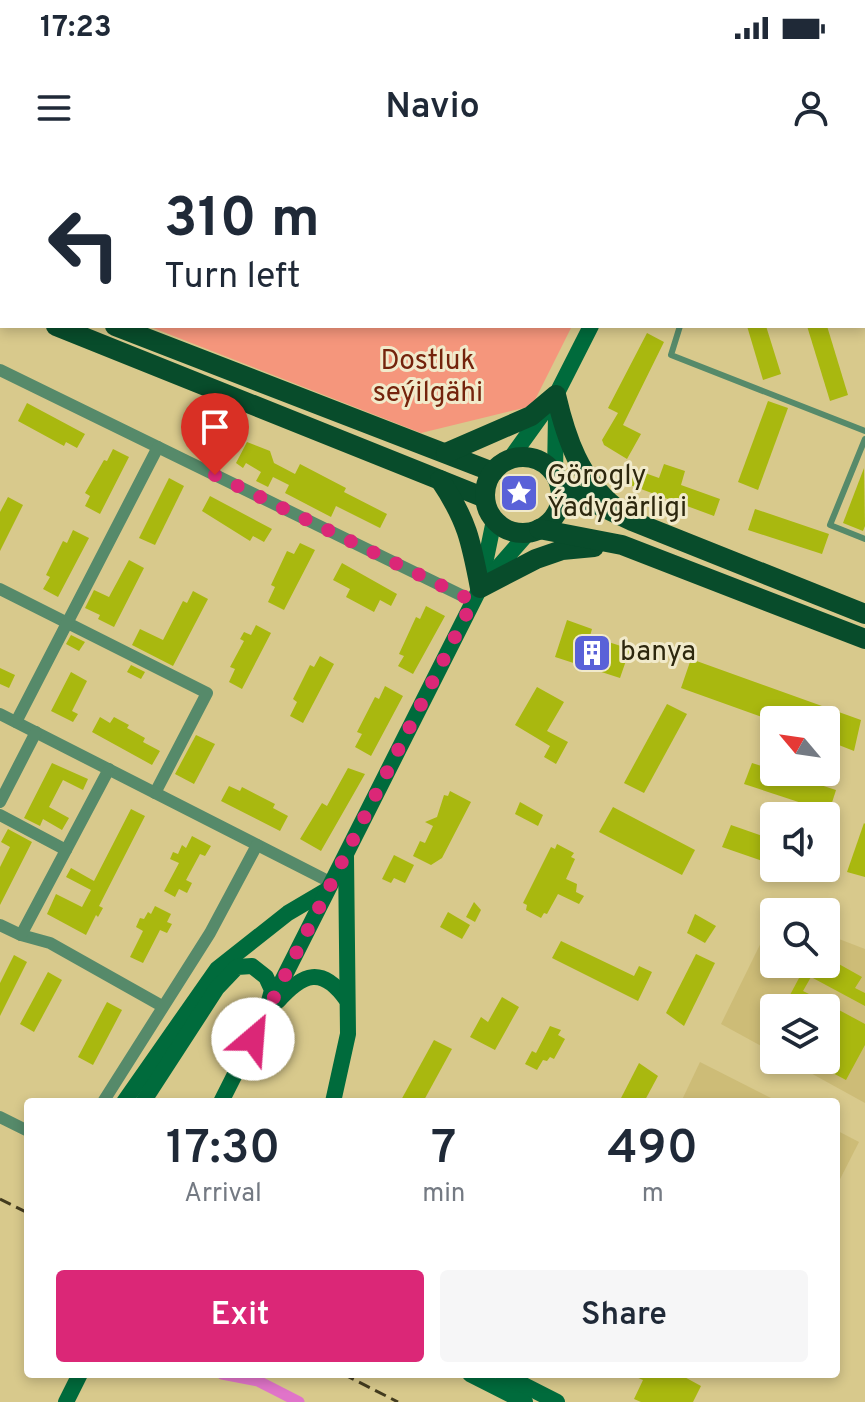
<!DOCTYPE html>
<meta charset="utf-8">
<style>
body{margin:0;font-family:Overpass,sans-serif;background:#f6f6f7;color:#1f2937;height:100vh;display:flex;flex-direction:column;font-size:30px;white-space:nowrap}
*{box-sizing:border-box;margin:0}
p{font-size:26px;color:#747a83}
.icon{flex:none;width:44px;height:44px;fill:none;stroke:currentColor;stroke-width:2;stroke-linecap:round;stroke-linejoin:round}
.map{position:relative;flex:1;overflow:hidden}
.details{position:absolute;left:24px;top:938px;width:816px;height:280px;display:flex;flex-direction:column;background:#fff;border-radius:8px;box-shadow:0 4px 12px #0003}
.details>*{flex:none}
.banner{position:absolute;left:0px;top:0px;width:866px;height:168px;box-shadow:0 4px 12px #0003;background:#fff;color:#1f2937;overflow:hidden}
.needle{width:52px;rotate:299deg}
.tools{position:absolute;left:760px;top:546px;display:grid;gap:16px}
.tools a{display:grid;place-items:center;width:80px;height:80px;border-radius:8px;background:#fff;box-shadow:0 4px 12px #0003;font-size:40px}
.pin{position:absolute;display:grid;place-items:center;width:68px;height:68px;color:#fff;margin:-82px -34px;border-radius:50% 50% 50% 0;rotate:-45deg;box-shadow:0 0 8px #0007}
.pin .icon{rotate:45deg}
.me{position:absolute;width:88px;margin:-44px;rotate:27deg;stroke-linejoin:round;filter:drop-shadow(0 0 6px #0008)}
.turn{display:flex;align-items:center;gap:28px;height:168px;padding:0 32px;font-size:36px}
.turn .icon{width:104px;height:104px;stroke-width:2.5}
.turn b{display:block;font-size:56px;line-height:68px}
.eta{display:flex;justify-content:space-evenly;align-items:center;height:136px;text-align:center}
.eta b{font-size:48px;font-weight:600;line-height:56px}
.button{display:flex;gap:16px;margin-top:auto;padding:16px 32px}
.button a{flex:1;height:92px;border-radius:8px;background:#db2777;color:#fff;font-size:32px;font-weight:600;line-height:92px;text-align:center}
.button a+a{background:#f6f6f7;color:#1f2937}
.status{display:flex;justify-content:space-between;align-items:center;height:56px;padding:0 40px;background:#fff;direction:ltr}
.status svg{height:22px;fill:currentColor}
header{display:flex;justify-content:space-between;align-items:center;height:104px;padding:0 32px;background:#fff;font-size:36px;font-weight:600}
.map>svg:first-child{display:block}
</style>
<div class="status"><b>17:23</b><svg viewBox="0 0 49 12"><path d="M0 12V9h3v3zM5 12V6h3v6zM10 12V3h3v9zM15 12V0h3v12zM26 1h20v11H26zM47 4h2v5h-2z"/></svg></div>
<header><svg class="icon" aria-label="menu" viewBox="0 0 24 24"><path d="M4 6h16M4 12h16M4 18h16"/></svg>Navio<svg class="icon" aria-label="person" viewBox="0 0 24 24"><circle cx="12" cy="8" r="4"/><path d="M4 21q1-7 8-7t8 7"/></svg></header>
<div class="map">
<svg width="865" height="1242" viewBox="0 0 865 1242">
<rect width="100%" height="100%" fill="#d8c98c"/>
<g fill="#cdbc77">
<polygon points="774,756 774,804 826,804 826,774 865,789 865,943 787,900 826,900 826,848 774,848 774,893 721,864"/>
<polygon points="700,902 779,942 681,942"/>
<polygon points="836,970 859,982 836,1027"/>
</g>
<g fill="#f5967c">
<polygon points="0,0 656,0 2,2 2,109"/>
<polygon points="148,166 572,166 532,246 421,273"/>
</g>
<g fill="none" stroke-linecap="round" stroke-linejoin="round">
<polyline stroke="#e074c9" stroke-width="11" points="222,1214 258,1221 299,1242"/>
</g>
<g fill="#a9b80f">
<polygon points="747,166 766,166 781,214 763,220"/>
<polygon points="807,166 827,166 848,235 830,241"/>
<polygon points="647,173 664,182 623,265 641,274 627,299 604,285 602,280 618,253 608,248"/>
<polygon points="768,241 788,248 758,330 738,322"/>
<polygon points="27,243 85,274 77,288 66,282 64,286 18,261"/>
<polygon points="247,282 270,291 274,303 295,314 300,304 346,328 344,332 387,354 380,368 336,346 331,357 285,333 289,325 273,317 268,327 256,321 261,312 246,303 243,308 236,303"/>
<polygon points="113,289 129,297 100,354 85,346 90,336 85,333 104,300 107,301"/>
<polygon points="664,304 685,311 681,325 720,339 714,356 622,322 628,307 659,318"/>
<polygon points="864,308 865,366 863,371 843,363"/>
<polygon points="169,318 184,326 155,385 139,378"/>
<polygon points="210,336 272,369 264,382 253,376 250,381 202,351"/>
<polygon points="8,337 23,345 0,391 0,352"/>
<polygon points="755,349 829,374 822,394 748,370"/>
<polygon points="73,370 89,378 58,437 43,429 50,417 46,415 63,381 67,383"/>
<polygon points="300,383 315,390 284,450 268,442 275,427 271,425 287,391 294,394"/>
<polygon points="129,400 144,408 114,467 98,459 100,455 85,448 94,430 109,437"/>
<polygon points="342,403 397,434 391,446 380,440 374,452 346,437 350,429 333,420"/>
<polygon points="193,431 208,439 173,506 132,485 140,469 163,480 183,441 187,443"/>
<polygon points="426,446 445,456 413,514 398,506 404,496 399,494 416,457 420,459"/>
<polygon points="567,460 592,469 590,476 630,489 620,518 555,497"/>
<polygon points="256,465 271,473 242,529 229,522 235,509 230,507 244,481 240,479 244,472 251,475"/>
<polygon points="71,475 85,482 79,491 66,484"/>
<polygon points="320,496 334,504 303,563 290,556 297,542 293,539 310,505 314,507"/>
<polygon points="691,499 861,560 854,591 826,580 826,560 770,560 681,528"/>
<polygon points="131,505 145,512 141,519 127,512"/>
<polygon points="0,508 15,515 9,528 0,524"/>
<polygon points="71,512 87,521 72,551 78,554 73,562 51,551"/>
<polygon points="385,526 403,536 371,596 355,587 362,574 357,572 375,537 379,539"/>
<polygon points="537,527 564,542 547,571 568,582 556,604 544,597 550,586 515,565"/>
<polygon points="667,544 687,554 644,633 624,623"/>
<polygon points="100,557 110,563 114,557 129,565 127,568 145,578 143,582 160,591 152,605 92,572"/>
<polygon points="196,575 215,584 194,624 175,614"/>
<polygon points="52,603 88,619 83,630 63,620 49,647 69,658 62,670 43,659 40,666 24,658"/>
<polygon points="752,603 836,630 829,652 744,624"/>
<polygon points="348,608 365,614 321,691 300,679 322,643 327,646"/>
<polygon points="229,626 240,631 242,627 275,644 273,648 288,656 280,671 221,641"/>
<polygon points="450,631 471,642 442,698 431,705 413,696 420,681 425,683 433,666 425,662 437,657 444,635 448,636"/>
<polygon points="520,642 543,655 538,666 515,654"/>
<polygon points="613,647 695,690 682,715 599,672"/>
<polygon points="131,649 145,656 99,746 103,748 98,757 96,755 86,775 47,754 56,734 82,747 91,730 66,717 71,708 94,721"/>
<polygon points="864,663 865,664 865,717 847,712"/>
<polygon points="731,665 774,680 774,705 722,687"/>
<polygon points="8,669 32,682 0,745 0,707 10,687 1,682"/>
<polygon points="192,676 211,686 205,696 200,694 186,720 192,723 187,733 179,729 175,737 164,731 179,703 170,699 173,692 178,694 182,685 186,688"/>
<polygon points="557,684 574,693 571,697 575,699 566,719 577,724 576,732 584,736 579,744 558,734 547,754 544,753 541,758 526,750 527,745 523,743 551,687 555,689"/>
<polygon points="394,695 414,705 405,723 394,718 391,723 382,719"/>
<polygon points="785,708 809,708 806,717"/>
<polygon points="474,742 481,750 475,762 466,757"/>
<polygon points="155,746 171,754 167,762 172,764 167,773 160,770 143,803 130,797 143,771 136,767 140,758 144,759 148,752 151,754"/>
<polygon points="448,752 470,765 462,779 440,767"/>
<polygon points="695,754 716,766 705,783 687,773"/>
<polygon points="561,781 634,816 639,806 652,812 638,841 552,798"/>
<polygon points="696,794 715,803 684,866 666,853"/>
<polygon points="14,795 27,802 0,856 0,823"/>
<polygon points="837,803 862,817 855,828 865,833 865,846 811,817 803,831 813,836 810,843 799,837 793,848 783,848 806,805 829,817"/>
<polygon points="48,812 62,820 34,872 20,864"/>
<polygon points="502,837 519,847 495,890 470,877 481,857 488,862"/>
<polygon points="107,842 122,850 93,905 78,897"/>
<polygon points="839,850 865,864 865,885 846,920 808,900 826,900 826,873"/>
<polygon points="550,866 561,870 558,875 565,879 554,899 550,897 547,901 543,900 537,910 525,904 532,891 536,893"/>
<polygon points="434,880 452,889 423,942 400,942"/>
<polygon points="639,903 658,916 644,942 619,942"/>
<polygon points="629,1214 679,1214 701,1226 693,1242 641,1242 634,1239 643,1220"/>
</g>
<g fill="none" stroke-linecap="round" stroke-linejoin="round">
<g stroke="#568a6a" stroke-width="6">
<polyline points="782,2 783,0"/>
<polyline points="864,121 865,121"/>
<polyline points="680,166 671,195 865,271"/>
<polyline points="865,279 830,365 865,379"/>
</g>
<g stroke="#568a6a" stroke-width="12">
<polyline points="0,210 473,441"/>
<polyline points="0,429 207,533 155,633"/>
<polyline points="0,554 332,723"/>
<polyline points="16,562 158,287"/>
<polyline points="0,642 36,572"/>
<polyline points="0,655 66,690"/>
<polyline points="0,765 21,775 50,783 162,846"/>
<polyline points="21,775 109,609"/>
<polyline points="103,942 210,773 257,685"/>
<polyline points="0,957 28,971"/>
</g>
<g stroke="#006b3c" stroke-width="16">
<polyline points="676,2 677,0"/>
<polyline points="510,299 556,235 591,166"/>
<polyline points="555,315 556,253"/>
<polyline points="481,423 494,360"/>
<path d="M278 841C303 813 322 806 346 839"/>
<polyline points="124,942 217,809 288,753 327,730"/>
<polyline points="143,942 217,828 237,807 252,806 266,817 272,830 269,841"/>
<polyline points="221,942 480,428 528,373"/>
<polyline points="333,942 348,874 346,696"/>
<polyline points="470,1214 525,1242"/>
<polyline points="502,1214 557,1242"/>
<polyline points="66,1242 80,1214"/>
</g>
<g stroke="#084c2b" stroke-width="20">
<polyline points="0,122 2,122"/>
<polyline points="0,144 2,145"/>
<polyline points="56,166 485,338"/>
<polyline points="115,166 493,312"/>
<path d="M446 293 531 256 556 235C566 278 580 320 616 348"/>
<circle cx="523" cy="335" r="38"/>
<path d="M440 320C467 360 471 381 480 428L536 399 562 390 594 387"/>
<polyline points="560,327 632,361 865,454"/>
<polyline points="539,369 622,385 865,479"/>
</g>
<g stroke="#433b1e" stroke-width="3" stroke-dasharray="12 6" stroke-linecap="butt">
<polyline points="0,1039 28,1053"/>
<polyline points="343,1214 398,1242"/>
</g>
</g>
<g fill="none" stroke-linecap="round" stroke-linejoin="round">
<polyline stroke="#db2777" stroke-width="14" stroke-dasharray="0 25.2" points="215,315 473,441 253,879"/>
</g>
<defs>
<symbol id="sight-square" viewBox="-11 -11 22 22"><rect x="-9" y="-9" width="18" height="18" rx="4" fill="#5961d8" stroke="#f1eacb"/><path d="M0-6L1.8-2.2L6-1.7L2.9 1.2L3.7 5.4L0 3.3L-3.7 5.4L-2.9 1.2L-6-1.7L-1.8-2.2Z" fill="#fff"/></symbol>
<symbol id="building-square" viewBox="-11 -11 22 22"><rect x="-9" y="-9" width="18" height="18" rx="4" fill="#5961d8" stroke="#f1eacb"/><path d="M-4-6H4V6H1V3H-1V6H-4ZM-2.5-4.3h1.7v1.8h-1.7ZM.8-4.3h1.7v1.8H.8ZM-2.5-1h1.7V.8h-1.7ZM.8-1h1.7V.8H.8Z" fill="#fff"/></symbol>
</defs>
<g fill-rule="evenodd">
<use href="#sight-square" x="497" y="311" width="44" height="44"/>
<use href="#building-square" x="570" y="471" width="44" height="44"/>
</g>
<g text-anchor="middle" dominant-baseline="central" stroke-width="6" stroke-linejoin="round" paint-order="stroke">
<g font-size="28" fill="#74230c" stroke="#f1eacb">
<text x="428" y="202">Dostluk<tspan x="428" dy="32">seýilgähi</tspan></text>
</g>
<g font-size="28" fill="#2d270e" stroke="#f1eacb" text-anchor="start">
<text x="547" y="317">Görogly<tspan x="547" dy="32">Ýadygärligi</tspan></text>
<text x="620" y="493">banya</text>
</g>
</g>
</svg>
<div class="tools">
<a><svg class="needle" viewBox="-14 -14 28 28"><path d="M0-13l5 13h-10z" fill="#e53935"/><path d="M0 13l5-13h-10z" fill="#747a83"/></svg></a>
<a><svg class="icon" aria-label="sound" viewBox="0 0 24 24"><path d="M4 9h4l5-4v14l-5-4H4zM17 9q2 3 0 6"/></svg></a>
<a><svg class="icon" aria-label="search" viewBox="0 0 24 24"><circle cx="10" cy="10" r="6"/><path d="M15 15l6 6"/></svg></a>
<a><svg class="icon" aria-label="layers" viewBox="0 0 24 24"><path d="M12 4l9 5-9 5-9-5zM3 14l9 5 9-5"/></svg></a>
</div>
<div class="pin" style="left:215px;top:315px;background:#d93025"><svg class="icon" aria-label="arrive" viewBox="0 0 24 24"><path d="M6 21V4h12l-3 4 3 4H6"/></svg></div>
<svg class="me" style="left:253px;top:879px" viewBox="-20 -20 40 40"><circle r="19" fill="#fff"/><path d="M0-13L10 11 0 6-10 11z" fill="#db2777"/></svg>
<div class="banner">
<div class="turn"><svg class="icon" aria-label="left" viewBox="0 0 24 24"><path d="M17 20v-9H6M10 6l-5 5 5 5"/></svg><div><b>310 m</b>Turn left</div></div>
</div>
<section class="details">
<div class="eta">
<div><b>17:30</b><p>Arrival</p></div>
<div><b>7</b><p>min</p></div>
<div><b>490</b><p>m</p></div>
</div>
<div class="button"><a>Exit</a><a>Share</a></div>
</section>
</div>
